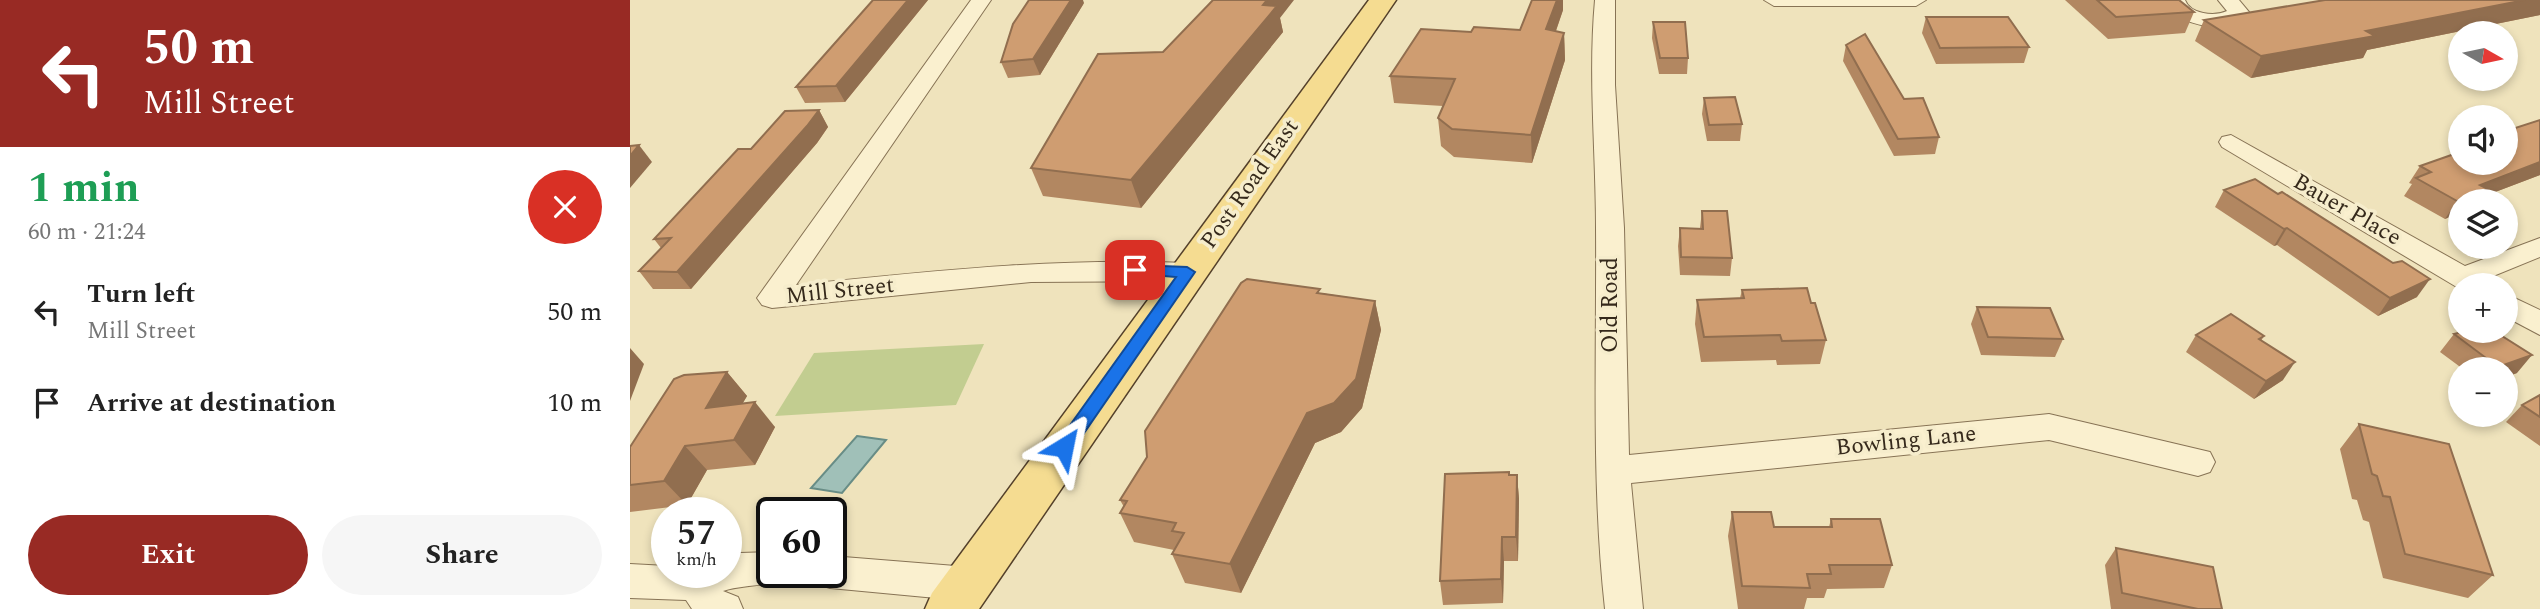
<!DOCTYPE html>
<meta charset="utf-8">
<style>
body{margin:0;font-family:Spectral,serif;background:#f6f6f6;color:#222;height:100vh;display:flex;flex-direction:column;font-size:26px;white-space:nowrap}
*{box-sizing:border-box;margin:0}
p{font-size:23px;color:#767676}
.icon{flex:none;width:38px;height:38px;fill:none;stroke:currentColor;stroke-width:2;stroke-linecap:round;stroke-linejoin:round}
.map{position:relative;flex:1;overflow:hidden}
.sheet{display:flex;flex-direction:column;background:#fff;width:630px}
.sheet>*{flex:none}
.guide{background:#982a24;color:#fff;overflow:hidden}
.needle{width:46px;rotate:99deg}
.controls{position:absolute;left:1818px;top:21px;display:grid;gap:14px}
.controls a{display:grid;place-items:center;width:70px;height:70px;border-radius:50%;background:#fff;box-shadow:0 4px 10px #0003;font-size:35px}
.speed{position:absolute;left:21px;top:497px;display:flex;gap:14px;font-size:35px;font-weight:700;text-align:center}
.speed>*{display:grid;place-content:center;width:91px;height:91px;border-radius:50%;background:#fff;box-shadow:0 4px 10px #0003;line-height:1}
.speed small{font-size:18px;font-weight:400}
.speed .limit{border:4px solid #111;border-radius:10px;background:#fff;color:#111}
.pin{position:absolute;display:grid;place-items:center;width:60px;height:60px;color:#fff;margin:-30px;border-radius:14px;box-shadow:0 4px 10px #0006}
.me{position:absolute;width:77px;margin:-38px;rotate:35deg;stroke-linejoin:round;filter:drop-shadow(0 0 5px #0008)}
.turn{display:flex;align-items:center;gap:24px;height:147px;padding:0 28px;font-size:32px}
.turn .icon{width:91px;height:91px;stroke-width:2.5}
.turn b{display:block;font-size:49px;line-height:60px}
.round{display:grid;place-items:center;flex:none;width:74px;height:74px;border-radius:37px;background:#f6f6f6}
.headline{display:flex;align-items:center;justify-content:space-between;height:119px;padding:0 28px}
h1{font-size:42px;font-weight:700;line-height:52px;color:#1e9e55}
.primary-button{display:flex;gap:14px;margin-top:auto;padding:14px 28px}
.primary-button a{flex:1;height:80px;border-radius:42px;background:#982a24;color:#fff;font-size:28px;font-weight:700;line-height:80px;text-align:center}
.primary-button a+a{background:#f6f6f6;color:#222}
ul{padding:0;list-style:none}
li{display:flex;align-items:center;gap:21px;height:91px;padding:0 28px}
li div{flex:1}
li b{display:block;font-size:26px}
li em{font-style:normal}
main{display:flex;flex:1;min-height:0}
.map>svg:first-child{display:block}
</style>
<main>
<section class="sheet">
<div class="guide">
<div class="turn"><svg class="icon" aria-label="left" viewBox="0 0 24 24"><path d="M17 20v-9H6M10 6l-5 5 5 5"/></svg><div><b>50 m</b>Mill Street</div></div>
</div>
<div class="headline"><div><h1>1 min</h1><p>60 m · 21:24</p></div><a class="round" style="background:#d93025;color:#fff"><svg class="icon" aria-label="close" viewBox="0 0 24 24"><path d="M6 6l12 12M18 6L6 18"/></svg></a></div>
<ul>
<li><svg class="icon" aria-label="left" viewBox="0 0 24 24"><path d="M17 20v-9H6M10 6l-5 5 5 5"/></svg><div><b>Turn left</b><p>Mill Street</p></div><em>50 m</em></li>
<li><svg class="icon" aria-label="arrive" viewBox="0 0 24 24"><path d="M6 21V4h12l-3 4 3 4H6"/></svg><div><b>Arrive at destination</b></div><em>10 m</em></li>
</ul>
<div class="primary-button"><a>Exit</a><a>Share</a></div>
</section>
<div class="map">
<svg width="1910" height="609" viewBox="0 0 1910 609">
<rect width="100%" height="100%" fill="#efe3bc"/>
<polygon fill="#c2cd90" points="354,344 326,405 145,416 184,353"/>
<polygon fill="#a0c0b8" stroke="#688d86" stroke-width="2" points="227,436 256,440 212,493 181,488"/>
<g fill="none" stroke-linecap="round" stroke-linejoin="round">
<defs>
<g id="street">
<path d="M341 0H361L166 285C296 272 425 257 557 263L567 265 571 272 567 279 557 281 401 282 142 308 132 305 127 298 132 291Z"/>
<path d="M965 0H985V85L994 228 999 455 1419 414 1580 452 1585 462 1580 472 1568 476 1419 440 1001 483 1013 609H975C961 482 967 356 966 228 966 152 958 76 965 0Z"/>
<polygon points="1134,0 1296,0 1286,6 1144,6"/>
<path d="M1535 0H1555C1560 14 1584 17 1597 11L1588 0H1609L1619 12C1602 37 1563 26 1541 13Z"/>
<polygon points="1601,135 1835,266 1910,238 1910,257 1856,279 1859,285 1830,285 1830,289 1592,147 1589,142 1592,137"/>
<polygon points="1876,294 1910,310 1910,335 1876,317"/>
<path d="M142 552V572H159L155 579C135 587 114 584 93 591L108 597 113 609H62L56 600 0 598V564L37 566V572H96V557L110 553Z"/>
<polygon points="201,556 338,567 351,572 357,584 351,596 338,601 200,588 187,584 181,572 201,572"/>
</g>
<polygon id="primary" points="739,0 766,0 349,609 295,609 302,593"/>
</defs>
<use href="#street" stroke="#877355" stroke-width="2"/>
<use href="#primary" stroke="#54402a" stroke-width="3"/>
<use href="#street" fill="#faf0cf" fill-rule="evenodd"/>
<use href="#primary" fill="#f5dc91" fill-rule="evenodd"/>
</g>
<g fill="#b28761">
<polygon points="243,0 298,0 215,102 175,103 166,87"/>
<polygon points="902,0 933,0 933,10 926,31 934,33 935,60 902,163 824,157 811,146 808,118 813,106 764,103 760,76 841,32 890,30"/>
<polygon points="1435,0 1549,0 1564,12 1555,33 1478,39"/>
<polygon points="1689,0 1910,0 1910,15 1737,50 1733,58 1621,78 1565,41 1574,20 1689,1"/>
<polygon points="454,3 410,75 378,78 371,62"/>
<polygon points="1296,17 1399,47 1394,63 1306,64 1292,33"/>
<polygon points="650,18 653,32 511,208 413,196 401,168 533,52"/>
<polygon points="1023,22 1058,58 1057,74 1029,74 1022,38"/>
<polygon points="1216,45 1309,137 1305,154 1264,156 1213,61"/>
<polygon points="1074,98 1112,124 1110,141 1077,141 1072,114"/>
<polygon points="189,110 198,127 187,143 61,289 23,289 9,271 31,248 24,239"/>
<polygon points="1910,120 1910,175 1852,197 1849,201 1830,201 1830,212 1815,219 1774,196 1782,184 1779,183 1790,166 1830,152"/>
<polygon points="1594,190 1787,297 1748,316 1647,245 1644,246 1585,207"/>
<polygon points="1072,211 1102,258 1100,276 1050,275 1048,246 1050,228 1070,228"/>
<polygon points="1112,290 1181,303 1196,340 1190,364 1147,365 1146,360 1071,362 1065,324 1067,300 1110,298"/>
<polygon points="691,293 745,301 751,330 732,408 711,432 685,443 611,593 555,583 542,554 544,550 504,542 490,513 494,507 490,500 517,457"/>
<polygon points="1347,307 1433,339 1425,357 1351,355 1341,324"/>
<polygon points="1824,334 1887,373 1876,377 1876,369 1833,369 1810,352"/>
<polygon points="1566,335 1634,336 1631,341 1653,380 1624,399 1556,352"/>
<polygon points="97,372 117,396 112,404 145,427 125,465 77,470 57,505 0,512 0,447"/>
<polygon points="1910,395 1910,446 1876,422 1892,405"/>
<polygon points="1729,424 1863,575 1838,598 1753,578 1739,522 1733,520 1727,500 1722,499 1710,449"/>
<polygon points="879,475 887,475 889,499 888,561 874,561 873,603 813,605 810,581"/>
<polygon points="1102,512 1144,527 1199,527 1201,519 1262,565 1254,588 1197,589 1194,598 1177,598 1174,609 1108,609 1098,536"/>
<polygon points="1486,548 1592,609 1481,609 1475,565"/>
</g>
<g fill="#916e4f">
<polygon points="278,0 298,0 215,102 206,86"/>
<polygon points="441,0 453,0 454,3 410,75 403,59"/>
<polygon points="637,0 664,0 650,18 653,32 511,208 501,180"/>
<polygon points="927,0 933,0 933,10 917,56 916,29"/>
<polygon points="1895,0 1910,0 1910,15 1737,50 1733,58 1621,78 1631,56 1736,31"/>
<polygon points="934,33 935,60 902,163 901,135"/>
<polygon points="189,110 198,127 187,143 61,289 47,272"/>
<polygon points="9,145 22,162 0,188 0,156"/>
<polygon points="1910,162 1910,175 1852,197 1849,201 1830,201 1830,212 1815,219 1827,201 1850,185"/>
<polygon points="1657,228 1647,245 1644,246 1654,229"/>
<polygon points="1800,279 1787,297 1748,316 1760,298"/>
<polygon points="745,301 751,330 732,408 711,432 685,443 611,593 600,564 677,413"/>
<polygon points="0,348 14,364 0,401"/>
<polygon points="1902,355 1887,373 1876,377 1876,369 1865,369 1868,367"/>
<polygon points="1665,362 1653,380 1624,399 1636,381"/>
<polygon points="97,372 117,396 96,432 76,408"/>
<polygon points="125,402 145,427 125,465 104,440"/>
<polygon points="55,446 77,470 57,505 34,481"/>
<polygon points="887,475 889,499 888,561 886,537"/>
<polygon points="872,537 874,561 873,603 871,579"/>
</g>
<g fill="#cf9d71" stroke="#916e4f" stroke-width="2">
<polygon points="243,0 278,0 206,86 166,87"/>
<polygon points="399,0 441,0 403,59 371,62 383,24"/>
<polygon points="583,0 637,0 633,5 647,6 501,180 401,168 468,54 533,52"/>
<polygon points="902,0 927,0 916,29 934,33 901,135 822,129 808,118 825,79 760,76 791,29 841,32 844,27 890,30"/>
<polygon points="1467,0 1549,0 1564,12 1486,17"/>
<polygon points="1695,0 1895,0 1736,31 1745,36 1631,56 1574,20"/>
<polygon points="1296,17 1378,17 1399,47 1310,48"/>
<polygon points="1023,22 1055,22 1058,58 1030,58"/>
<polygon points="1235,34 1274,99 1293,98 1309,137 1268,139 1216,45"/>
<polygon points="1105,97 1112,124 1079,125 1074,98"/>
<polygon points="189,110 177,126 47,272 9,271 41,238 24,239 108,149 121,149 155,111"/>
<polygon points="1910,120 1910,162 1850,185 1858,189 1827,201 1786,178 1801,172 1790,166 1830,152 1830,163 1876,163 1876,131"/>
<polygon points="9,145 0,156 0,146"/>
<polygon points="1625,179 1648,194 1652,192 1763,263 1772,261 1800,279 1760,298 1657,228 1654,229 1594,190"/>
<polygon points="1072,211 1097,211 1102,258 1051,257 1050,228 1073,229"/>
<polygon points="617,279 690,289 687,293 745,301 726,379 704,403 677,413 600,564 542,554 554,533 542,531 546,523 490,513 497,501 490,500 517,457 515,431 611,283"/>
<polygon points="1177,288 1181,303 1185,303 1196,340 1152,341 1150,335 1074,337 1067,300 1114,298 1112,290"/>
<polygon points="1347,307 1420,308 1433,339 1358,337"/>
<polygon points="1601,314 1634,336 1629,339 1665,362 1636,381 1566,335"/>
<polygon points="1836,331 1864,331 1902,355 1868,367 1824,334"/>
<polygon points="97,372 76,408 125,402 104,440 55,446 34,481 0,485 0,447 44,379 54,375"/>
<polygon points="1910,395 1910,417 1892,405"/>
<polygon points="1729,424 1819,444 1863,575 1775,554 1760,497 1753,496 1747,476 1742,474"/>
<polygon points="879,472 879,475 887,475 886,537 872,537 871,579 810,581 815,474"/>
<polygon points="1102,512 1141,512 1144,527 1202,527 1201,519 1250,519 1262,565 1199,565 1201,574 1177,574 1180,588 1112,586"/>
<polygon points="1486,548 1583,567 1592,609 1568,609 1492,593"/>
</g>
<polygon fill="#1a73e8" stroke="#114b97" stroke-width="2" points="505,265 557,267 565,272 441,452 428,452 425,447 428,442 546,277 499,273 499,266"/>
<g text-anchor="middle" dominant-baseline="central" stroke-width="7" stroke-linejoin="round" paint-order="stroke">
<g font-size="23" fill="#35291b" stroke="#f6edcc">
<text transform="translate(620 184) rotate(-55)">Post Road East</text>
<text transform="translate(1717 210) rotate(30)">Bauer Place</text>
<text transform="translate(210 291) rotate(-6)">Mill Street</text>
<text transform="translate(980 305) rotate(-90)">Old Road</text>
<text transform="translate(1276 441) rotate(-6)">Bowling Lane</text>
</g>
</g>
</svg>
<div class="controls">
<a><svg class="needle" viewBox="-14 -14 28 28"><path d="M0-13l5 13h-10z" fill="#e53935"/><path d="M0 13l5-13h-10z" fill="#767676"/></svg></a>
<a><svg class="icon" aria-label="sound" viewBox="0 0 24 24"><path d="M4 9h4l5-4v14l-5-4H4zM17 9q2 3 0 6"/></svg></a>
<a><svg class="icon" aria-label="layers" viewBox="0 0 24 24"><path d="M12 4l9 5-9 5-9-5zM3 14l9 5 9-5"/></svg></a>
<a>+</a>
<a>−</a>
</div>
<div class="speed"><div>57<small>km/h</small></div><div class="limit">60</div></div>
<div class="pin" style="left:505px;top:270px;background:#d93025"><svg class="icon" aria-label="arrive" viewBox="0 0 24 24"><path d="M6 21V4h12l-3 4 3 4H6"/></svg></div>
<svg class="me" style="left:434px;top:447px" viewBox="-20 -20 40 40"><path d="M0-17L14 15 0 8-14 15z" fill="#1a73e8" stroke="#fff" stroke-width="4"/></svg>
</div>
</main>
